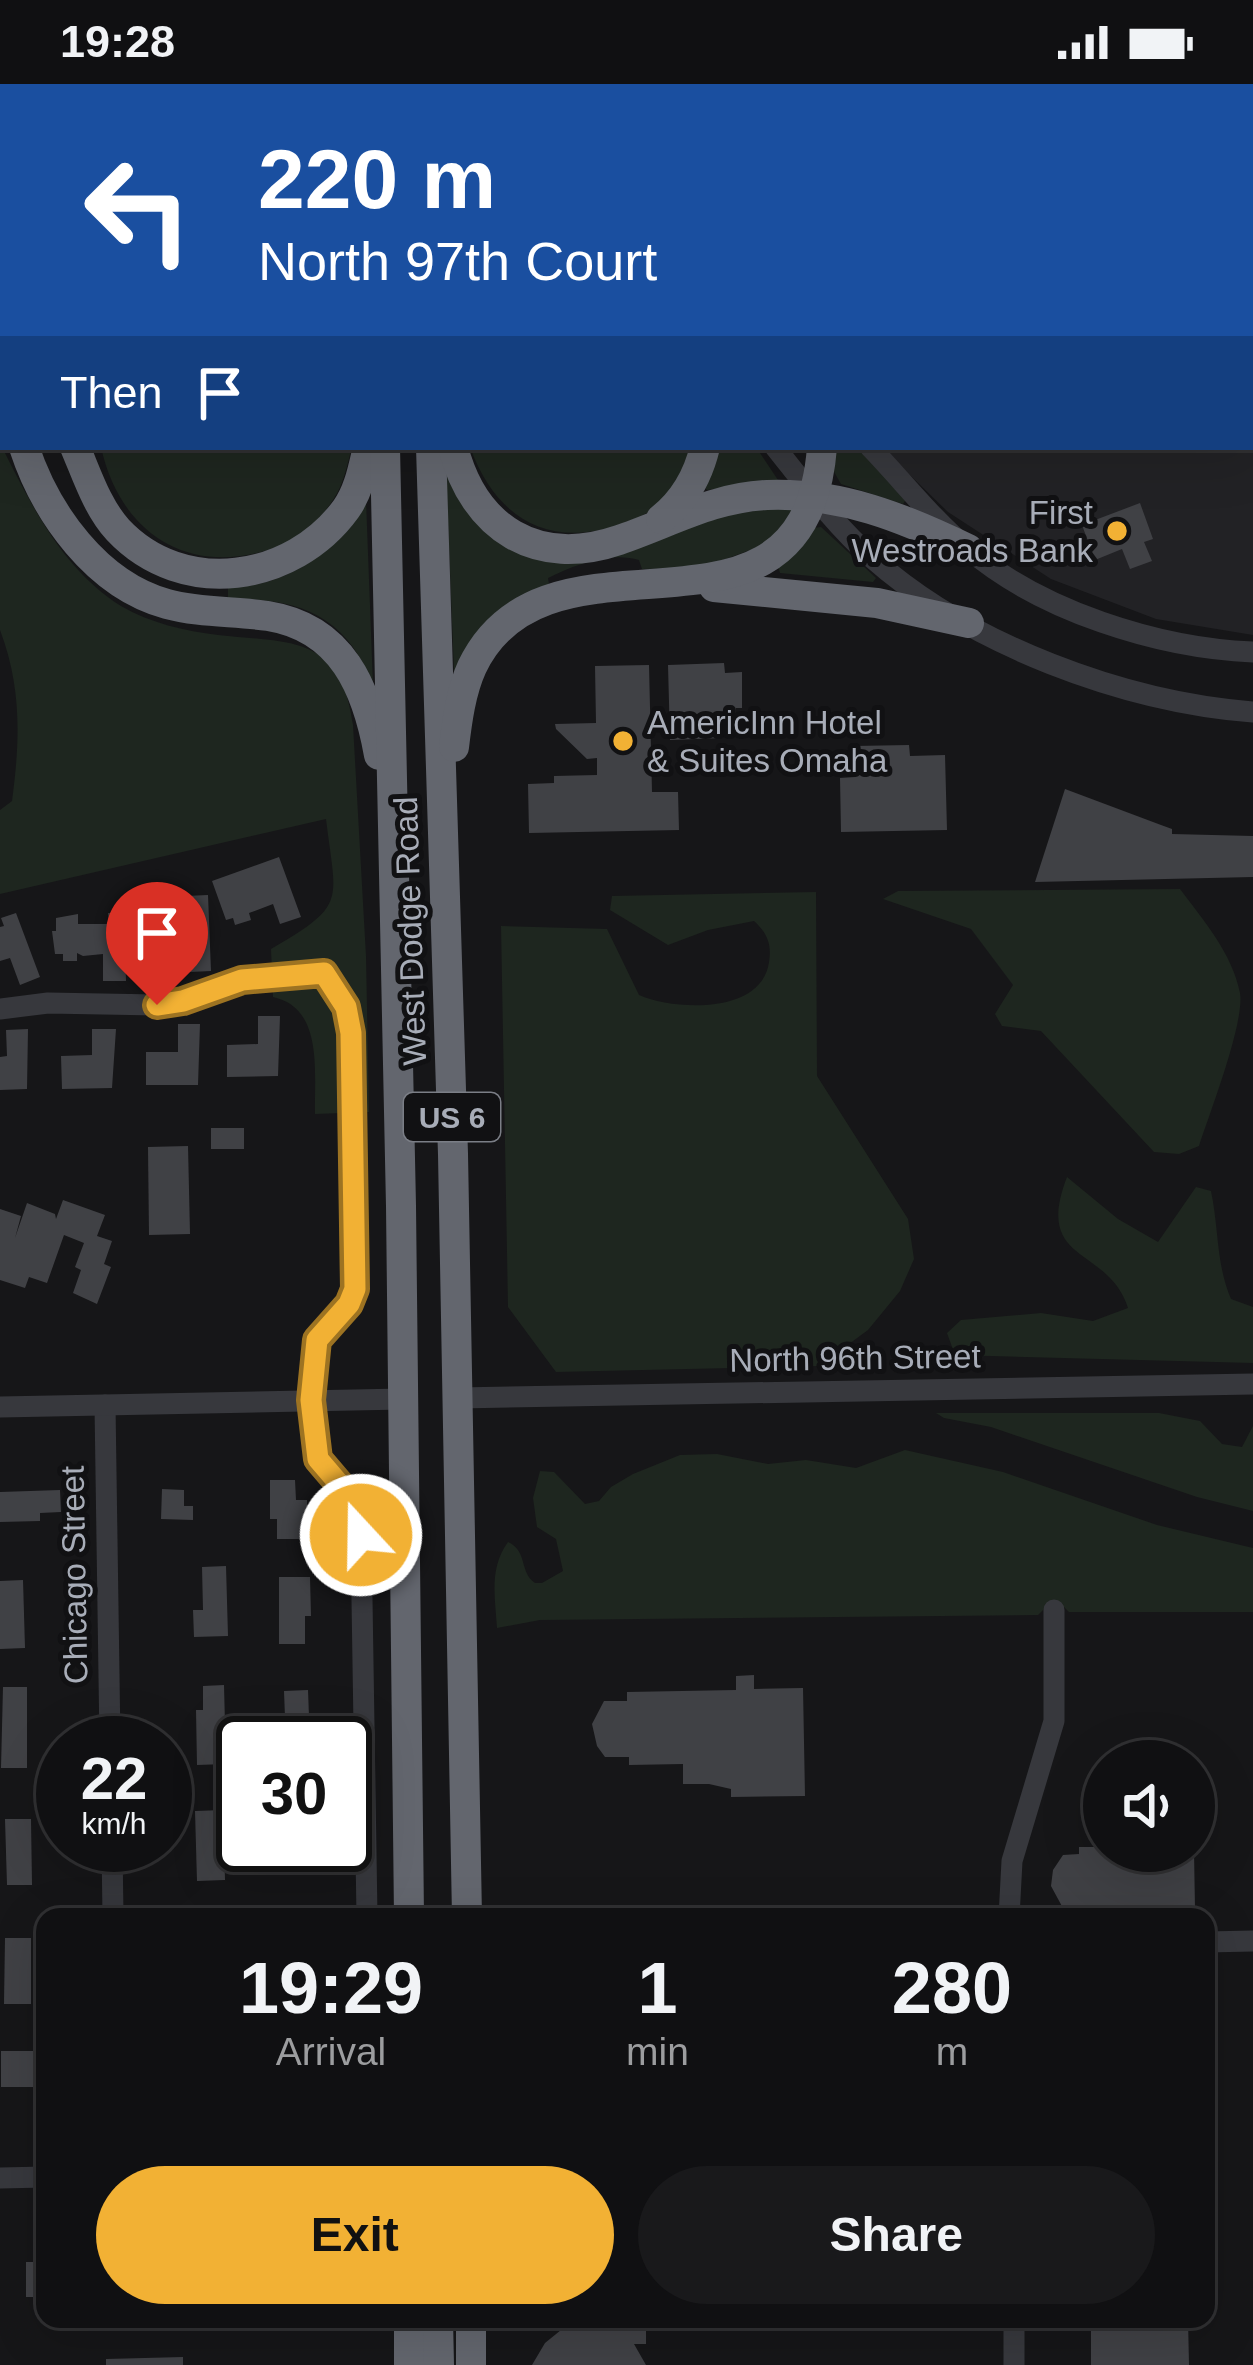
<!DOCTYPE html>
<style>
body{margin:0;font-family:Arial,sans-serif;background:#19191b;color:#f1f3f6;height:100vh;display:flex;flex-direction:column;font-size:45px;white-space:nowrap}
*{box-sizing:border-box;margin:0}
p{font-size:39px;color:#9c9d9f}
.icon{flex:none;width:66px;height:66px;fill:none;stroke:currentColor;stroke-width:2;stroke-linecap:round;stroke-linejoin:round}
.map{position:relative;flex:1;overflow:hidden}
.side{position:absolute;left:36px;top:1824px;width:1179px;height:420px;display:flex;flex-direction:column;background:#101012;border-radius:24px;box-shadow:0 12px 48px #0002,0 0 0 3px #303032}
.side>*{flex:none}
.top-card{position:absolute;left:0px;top:0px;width:1254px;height:366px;box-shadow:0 12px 48px #0002,0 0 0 3px #303032;background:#1a4fa0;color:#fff;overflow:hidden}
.fabs{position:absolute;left:1083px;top:1656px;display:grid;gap:24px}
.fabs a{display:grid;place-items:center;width:132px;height:132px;border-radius:50%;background:#101012;box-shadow:0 12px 48px #0002,0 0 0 3px #303032;font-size:60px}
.speed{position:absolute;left:36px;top:1632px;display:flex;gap:24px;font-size:60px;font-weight:700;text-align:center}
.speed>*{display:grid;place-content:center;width:156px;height:156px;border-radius:50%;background:#101012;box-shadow:0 12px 48px #0002,0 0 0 3px #303032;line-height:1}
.speed small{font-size:30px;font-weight:400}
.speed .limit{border:6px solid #111;border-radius:18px;background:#fff;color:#111}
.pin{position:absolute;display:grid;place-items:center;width:102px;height:102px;color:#fff;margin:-123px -51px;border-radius:50% 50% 50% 0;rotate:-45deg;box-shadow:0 0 12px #0007}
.pin .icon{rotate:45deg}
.me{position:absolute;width:132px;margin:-66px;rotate:339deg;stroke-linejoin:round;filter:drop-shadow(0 0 9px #0008)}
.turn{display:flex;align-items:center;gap:42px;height:252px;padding:0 60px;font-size:54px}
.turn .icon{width:156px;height:156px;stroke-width:2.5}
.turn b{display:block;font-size:84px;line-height:102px}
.then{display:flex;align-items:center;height:114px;padding:0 60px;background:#0003;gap:24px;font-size:45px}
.eta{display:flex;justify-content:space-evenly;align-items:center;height:204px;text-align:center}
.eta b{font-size:72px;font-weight:800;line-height:84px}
.primary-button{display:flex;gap:24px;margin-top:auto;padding:24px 60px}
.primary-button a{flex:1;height:138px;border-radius:72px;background:#f2b134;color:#111;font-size:48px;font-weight:800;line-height:138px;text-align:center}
.primary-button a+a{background:#19191b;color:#f1f3f6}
.status{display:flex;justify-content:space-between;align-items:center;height:84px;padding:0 60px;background:#101012;direction:ltr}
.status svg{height:33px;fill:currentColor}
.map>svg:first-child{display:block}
</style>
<div class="status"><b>19:28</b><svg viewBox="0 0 49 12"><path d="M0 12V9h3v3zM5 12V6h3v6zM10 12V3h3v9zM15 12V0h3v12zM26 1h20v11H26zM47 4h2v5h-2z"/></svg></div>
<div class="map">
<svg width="1253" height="2281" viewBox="0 0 1253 2281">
<rect width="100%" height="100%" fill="#161618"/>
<polygon fill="#222225" points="720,0 1253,0 1253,551 1156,535 1051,495 948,428 881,363 1251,363 1251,3"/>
<g fill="#1e261f">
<path d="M0 359C30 419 62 485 121 522 150 539 185 547 218 551 292 559 341 551 353 641L366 872 369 1028 315 1030C314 989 324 924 273 913L271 865C348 820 336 819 326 735L0 810V726L12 717C20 657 22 604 0 546Z"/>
<path d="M101 363H352C347 381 344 400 333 416 318 440 294 458 268 466 184 492 119 446 101 363Z"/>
<path d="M470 363H694C687 378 680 400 668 412 655 426 640 434 621 440 548 466 495 433 470 363Z"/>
<polygon points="719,363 756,363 778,396 707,406 705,404"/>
<polygon points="835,363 858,363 907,414 903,420 841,400 833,386"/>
<path d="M446 387 522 462 788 422 793 427 767 460 701 484 642 485 639 476C610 467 574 481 548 494L549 500 454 587Z"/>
<path d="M366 416 373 601C346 531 299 514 228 515V504C291 501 334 469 366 416Z"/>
<polygon points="821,443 876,494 873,498 780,489 778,482 799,464 813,444"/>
<path d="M1180 805C1204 837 1232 869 1240 909 1245 938 1209 1031 1199 1062L1179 1070 1154 1068 1041 947 1002 942 995 930 1013 901 971 845 883 815 898 807Z"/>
<path d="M816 808 817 992 908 1135 914 1175 900 1207 868 1246 819 1282 556 1288 508 1223 501 842 607 845 639 911C676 927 762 930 769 878 772 860 767 849 754 837L708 846 668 861 610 826 612 812Z"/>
<path d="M1067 1093 1118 1135 1158 1158 1196 1103 1211 1107C1219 1145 1216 1180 1231 1215L1253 1223V1279L955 1271 947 1249 961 1236 1041 1229 1093 1237 1128 1224C1108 1161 1033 1181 1067 1093Z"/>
<polygon points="936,1329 1159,1329 1200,1337 1222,1360 1242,1363 1253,1342 1253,1427 1197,1413 991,1343 944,1334"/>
<path d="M905 1366 1003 1388 1157 1441 1253 1464V1528H1069L1060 1519H1050L1038 1531 540 1536 497 1544C495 1513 489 1484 508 1458 528 1467 519 1488 535 1499H542L563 1487 556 1455 537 1443 533 1414 540 1387 554 1388 585 1420 599 1417 611 1403 633 1390 680 1371 717 1370 768 1380 806 1376 856 1384Z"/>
</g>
<g fill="#404145">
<polygon points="1140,419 1153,455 1144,458 1152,477 1130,485 1122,465 1095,476 1082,441"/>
<polygon points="724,579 725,589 742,588 742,624 736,624 736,636 723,637 723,654 670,656 668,581"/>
<polygon points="649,581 652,708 678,708 679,746 529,749 528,700 554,699 554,692 597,691 597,674 587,675 556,645 555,640 596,639 595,582"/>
<polygon points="909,661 910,672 945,671 947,746 841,748 840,694 855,693 854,662"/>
<polygon points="1065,705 1161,741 1172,745 1172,750 1253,752 1253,793 1035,798"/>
<polygon points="279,773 301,833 280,840 273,820 249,829 251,836 235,841 233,834 226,836 212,797"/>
<polygon points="208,811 211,887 190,888 188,853 163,854 163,862 147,863 146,855 140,855 135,831 139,831 139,814"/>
<polygon points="16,829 40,893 20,901 10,874 0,877 0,843 4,842 1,834"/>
<polygon points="108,829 124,829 126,897 103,897 103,870 83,872 77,869 77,877 63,877 63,870 55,870 52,847 56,847 56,834 78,830 78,840 109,840"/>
<polygon points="258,932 280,932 278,992 227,993 227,961 258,960"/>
<polygon points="178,940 200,940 198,1001 146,1001 146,968 178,968"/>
<polygon points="28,945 27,1005 0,1006 0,973 7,972 6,946"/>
<polygon points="92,945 116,945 112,1004 62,1005 61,972 92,971"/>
<rect x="211" y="1044" width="33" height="21"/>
<polygon points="188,1062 190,1150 149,1151 148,1063"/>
<polygon points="63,1116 105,1131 97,1152 112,1157 104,1180 111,1183 97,1220 73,1209 81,1186 75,1183 84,1159 64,1151 47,1199 29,1193 25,1204 0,1196 0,1125 21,1132 15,1154 27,1119 55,1130 56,1135"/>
<polygon points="270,1396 295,1396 296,1416 307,1416 307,1455 277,1455 277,1435 270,1435"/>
<polygon points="162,1405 184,1406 184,1422 193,1422 193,1436 161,1435"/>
<polygon points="60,1406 61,1428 40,1429 40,1437 0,1438 0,1408"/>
<polygon points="226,1482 228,1552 194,1553 193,1526 203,1526 202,1483"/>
<polygon points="279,1493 310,1493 311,1532 305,1532 305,1560 279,1560"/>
<polygon points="23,1496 25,1564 0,1565 0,1497"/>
<polygon points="754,1591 754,1605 803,1604 805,1712 731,1713 731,1705 709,1700 683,1700 683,1680 629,1681 629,1673 605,1673 597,1662 592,1640 604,1617 627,1617 627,1608 736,1606 736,1592"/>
<polygon points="224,1601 226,1680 197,1681 196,1626 203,1626 203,1602"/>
<polygon points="3,1603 27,1603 27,1684 1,1684"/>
<polygon points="308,1606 310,1659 286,1659 284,1607"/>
<polygon points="223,1726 225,1796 197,1797 195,1727"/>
<polygon points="5,1735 31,1735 32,1801 7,1801"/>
<polygon points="1095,1746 1104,1746 1104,1767 1194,1767 1195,1825 1064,1826 1051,1802 1053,1786 1063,1771 1079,1770 1079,1763 1095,1763"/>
<polygon points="285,1761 314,1761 314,1781 286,1782"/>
<polygon points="5,1854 31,1854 31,1920 4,1920"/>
<polygon points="1,1967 43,1967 45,2003 1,2003"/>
<rect x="26" y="2178" width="19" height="35"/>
<polygon points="533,2235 646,2235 646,2260 634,2260 646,2281 532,2281 545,2259 561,2246 558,2241 533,2242"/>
<polygon points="1107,2235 1188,2235 1189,2281 1091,2281 1091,2237"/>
<polygon points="183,2273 183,2281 106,2281 106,2275"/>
</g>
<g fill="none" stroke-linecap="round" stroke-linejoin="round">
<g stroke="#37383d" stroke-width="21">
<path d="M775 363C806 402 835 441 872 474 970 561 1124 618 1253 628"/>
<path d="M870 363C902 396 932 435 967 464 1040 527 1158 564 1253 568"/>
<polyline points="0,925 48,919 157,921 183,917 242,896 324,889 346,923 351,949 355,1205 349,1220 317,1256 311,1316 318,1375 353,1416 361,1452 367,1833"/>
<polyline points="458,1314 1253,1300"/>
<polyline points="105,1321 110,1659"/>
<polyline points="0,1323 403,1315"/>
<polyline points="112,1761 113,1833"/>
<polyline points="1009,1833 1012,1777 1054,1637 1054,1526"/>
<polyline points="1206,1858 1253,1857"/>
<polyline points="0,2094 45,2093"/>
<polyline points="1014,2235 1014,2281"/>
</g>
<g stroke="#53555c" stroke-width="24">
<polyline points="620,0 622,3"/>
<polyline points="644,0 645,3"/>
<polyline points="704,0 705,3"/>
<polyline points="0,65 3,64"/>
</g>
<g stroke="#63666e" stroke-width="30">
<polyline points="376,0 376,3"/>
<polyline points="422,0 422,3"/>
<polyline points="123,3 126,0"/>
<polyline points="221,3 222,0"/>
<polyline points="0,147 3,150"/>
<polyline points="3,218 3,286"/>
<polyline points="0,323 3,329"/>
<path d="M24 363C46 430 97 501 167 520 200 529 234 527 268 532 342 544 367 604 379 671"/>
<path d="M75 363C87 391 97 423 118 446 183 515 293 498 346 425 359 407 363 384 368 363"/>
<polyline points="385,363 401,1122 409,1833"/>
<polyline points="431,363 453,1070 467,1833"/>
<path d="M453 363C474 445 537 484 619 456 669 439 714 413 767 411 840 408 904 434 968 465"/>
<path d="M661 435C685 416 698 392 705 363"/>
<polyline points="714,503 877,519 969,539"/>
<path d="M454 663C457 637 461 607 472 583 549 422 805 592 822 363"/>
<polyline points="409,2235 409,2281"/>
<polyline points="438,2235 439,2281"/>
<polyline points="471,2235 471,2281"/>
</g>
</g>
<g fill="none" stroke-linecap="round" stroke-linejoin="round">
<defs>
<polyline id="route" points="157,921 183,917 242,896 324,889 346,923 351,949 355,1205 349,1220 317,1256 311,1316 318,1375 353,1416 361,1451"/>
</defs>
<use href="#route" stroke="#9d7322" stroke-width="30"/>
<use href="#route" stroke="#f2b134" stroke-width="21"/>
</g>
<g fill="#f2b134" stroke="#111113" stroke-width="4.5">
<circle cx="1117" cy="447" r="12"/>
<circle cx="623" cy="657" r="12"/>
</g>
<g text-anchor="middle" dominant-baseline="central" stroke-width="10" stroke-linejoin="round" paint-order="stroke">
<rect fill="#111113" stroke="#7b7e86" stroke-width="3" x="404" y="1009" width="96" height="48" rx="9"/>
<g font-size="30" font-weight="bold" fill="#a8adb8">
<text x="452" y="1033">US 6</text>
</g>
<g font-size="33" fill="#a8adb8" stroke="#111113" text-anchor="end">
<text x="1093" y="428">First<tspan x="1093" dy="38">Westroads Bank</tspan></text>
<text x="647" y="638" text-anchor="start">AmericInn Hotel<tspan x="647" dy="38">&amp; Suites Omaha</tspan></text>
</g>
<g font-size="33" fill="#a8adb8" stroke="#111113">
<text transform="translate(410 847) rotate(-92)">West Dodge Road</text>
<text transform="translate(855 1274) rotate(-1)">North 96th Street</text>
<text transform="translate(74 1491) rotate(-91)">Chicago Street</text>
</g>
</g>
</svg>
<div class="fabs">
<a><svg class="icon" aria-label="sound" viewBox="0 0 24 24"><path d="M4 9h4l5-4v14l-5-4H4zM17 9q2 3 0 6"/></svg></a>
</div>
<div class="speed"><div>22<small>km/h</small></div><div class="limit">30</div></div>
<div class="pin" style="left:157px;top:921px;background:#d93025"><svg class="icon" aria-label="arrive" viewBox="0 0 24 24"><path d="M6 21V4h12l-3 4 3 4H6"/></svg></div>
<svg class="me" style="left:361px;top:1451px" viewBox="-20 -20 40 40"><circle r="17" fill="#f2b134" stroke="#fff" stroke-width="3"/><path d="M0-11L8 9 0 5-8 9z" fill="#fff"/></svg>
<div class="top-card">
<div class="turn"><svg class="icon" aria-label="left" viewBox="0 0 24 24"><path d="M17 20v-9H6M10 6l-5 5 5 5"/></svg><div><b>220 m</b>North 97th Court</div></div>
<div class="then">Then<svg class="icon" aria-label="arrive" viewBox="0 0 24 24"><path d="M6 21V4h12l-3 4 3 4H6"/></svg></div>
</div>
<section class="side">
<div class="eta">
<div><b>19:29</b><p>Arrival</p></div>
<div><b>1</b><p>min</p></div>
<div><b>280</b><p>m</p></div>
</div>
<div class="primary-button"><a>Exit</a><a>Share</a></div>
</section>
</div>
